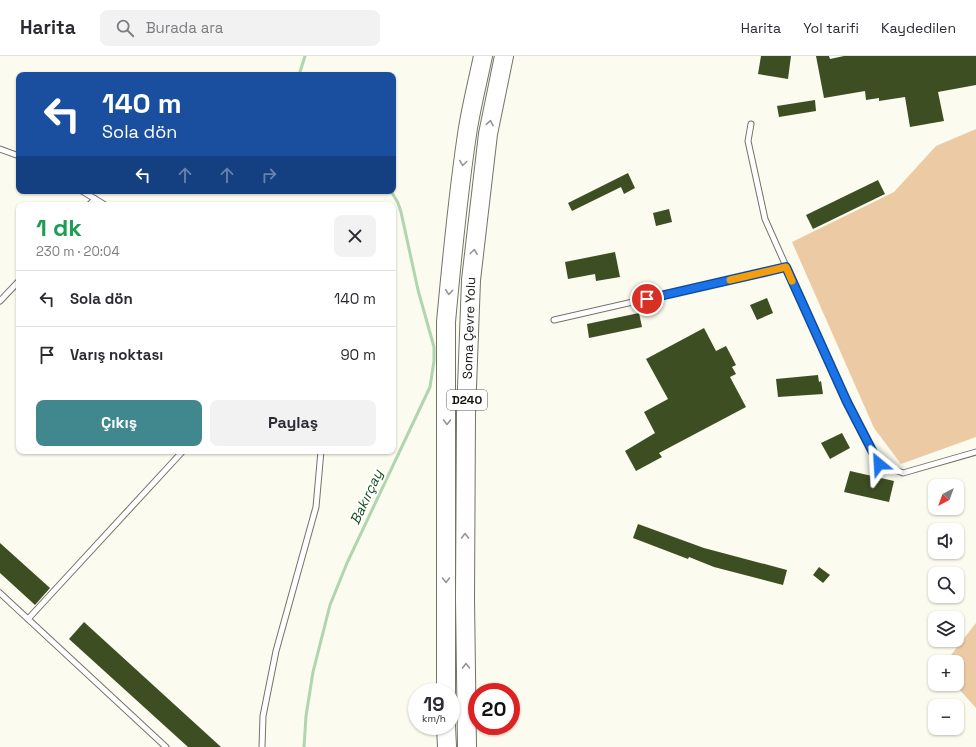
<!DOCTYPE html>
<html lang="tr">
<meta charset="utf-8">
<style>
body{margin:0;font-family:"Space Grotesk",sans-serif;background:#f2f2f3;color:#2b2b33;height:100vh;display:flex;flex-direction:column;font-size:15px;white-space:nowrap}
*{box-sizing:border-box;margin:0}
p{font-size:13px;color:#7c7c81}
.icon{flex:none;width:22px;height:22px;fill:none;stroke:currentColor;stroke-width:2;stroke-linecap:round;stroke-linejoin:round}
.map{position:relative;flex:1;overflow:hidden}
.side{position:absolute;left:16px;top:146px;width:380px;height:252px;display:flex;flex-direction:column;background:#fff;border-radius:8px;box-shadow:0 1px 3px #0004}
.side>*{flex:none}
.top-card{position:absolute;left:16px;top:16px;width:380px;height:122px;border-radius:8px;box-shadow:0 1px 3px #0004;background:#1a4fa0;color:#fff;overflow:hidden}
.needle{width:26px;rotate:221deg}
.controls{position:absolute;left:928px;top:423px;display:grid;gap:8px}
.controls a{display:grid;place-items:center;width:36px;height:36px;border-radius:8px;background:#fff;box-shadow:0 1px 3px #0004;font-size:20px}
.speed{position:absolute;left:408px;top:627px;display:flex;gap:8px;font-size:20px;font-weight:700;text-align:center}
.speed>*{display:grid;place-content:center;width:52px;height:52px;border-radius:50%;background:#fff;box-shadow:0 1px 3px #0004;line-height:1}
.speed small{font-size:10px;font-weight:400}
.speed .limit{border:6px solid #d22;background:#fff;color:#111}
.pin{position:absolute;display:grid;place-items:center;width:34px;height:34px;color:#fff;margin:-17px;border:2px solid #fff;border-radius:50%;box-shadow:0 1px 4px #0007}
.me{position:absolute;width:44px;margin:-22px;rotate:333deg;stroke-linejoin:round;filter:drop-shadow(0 0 3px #0008)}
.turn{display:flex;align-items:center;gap:14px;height:84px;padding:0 20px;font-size:18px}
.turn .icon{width:52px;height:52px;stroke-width:2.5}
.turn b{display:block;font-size:28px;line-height:34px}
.lanes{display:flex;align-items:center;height:38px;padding:0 20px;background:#0003;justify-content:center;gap:20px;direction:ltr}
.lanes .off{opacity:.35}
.round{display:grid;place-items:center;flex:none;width:42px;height:42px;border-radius:8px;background:#f2f2f3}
.head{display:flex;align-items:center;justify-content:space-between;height:68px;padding:0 20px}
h1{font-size:24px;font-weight:700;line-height:30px;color:#1e9e55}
.cta{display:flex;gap:8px;margin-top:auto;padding:8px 20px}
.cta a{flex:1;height:46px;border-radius:8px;background:#40888d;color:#fff;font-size:16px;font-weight:700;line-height:46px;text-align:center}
.cta a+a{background:#f2f2f3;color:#2b2b33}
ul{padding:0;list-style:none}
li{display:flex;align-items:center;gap:12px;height:56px;padding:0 20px;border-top:1px solid #e1e1e2}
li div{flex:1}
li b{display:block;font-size:15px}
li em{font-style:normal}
header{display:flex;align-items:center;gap:24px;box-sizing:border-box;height:56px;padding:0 20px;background:#fff;border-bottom:1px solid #e1e1e2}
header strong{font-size:19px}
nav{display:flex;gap:22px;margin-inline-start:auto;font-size:14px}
.search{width:280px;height:36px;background:#f2f2f3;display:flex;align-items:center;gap:10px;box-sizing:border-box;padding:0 14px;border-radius:8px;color:#7c7c81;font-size:15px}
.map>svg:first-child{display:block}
</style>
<header>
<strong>Harita</strong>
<div class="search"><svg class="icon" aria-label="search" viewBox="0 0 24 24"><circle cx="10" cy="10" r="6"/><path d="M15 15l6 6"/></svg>Burada ara</div>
<nav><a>Harita</a><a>Yol tarifi</a><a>Kaydedilen</a></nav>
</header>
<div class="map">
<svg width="976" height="691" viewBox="0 0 976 691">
<rect width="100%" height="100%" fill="#fbfbef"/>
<g fill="#eccaa4">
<polygon points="976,73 976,381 901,408 874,372 792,186 894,136 936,90"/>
<polygon points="976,567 976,652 959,633 956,628 957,628 957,606 949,606 951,599"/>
</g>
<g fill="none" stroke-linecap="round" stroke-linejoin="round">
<g stroke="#afd6af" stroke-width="3">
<polyline points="299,19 305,0"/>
<polyline points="304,691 306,660 313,616 330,549 347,507 430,331 434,305 434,291 418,234 401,156 398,147 391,135"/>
</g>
</g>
<g fill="#3e4e23">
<polygon points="761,0 791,0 788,23 758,18"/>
<polygon points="816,0 829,0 830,3 844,0 976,0 976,29 938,36 944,65 910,71 905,41 879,45 879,42 866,44 865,35 824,42"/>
<polygon points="815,44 816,55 779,61 777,50"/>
<polygon points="628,117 635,132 624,138 621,131 572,155 568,147"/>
<polygon points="878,124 885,138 813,173 806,159"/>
<polygon points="669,153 672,166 656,170 653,157"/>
<polygon points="615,196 620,221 596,225 595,218 568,223 565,206"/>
<polygon points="767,242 773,257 757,264 750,249"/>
<polygon points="639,257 642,271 589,282 587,268"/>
<polygon points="704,272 716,295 726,290 736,309 732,311 736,318 730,321 746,351 659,397 662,401 636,415 625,395 655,377 644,356 668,343 646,303"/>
<polygon points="818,319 819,326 821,325 823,338 778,341 776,323"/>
<polygon points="842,377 850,392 830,403 821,387"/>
<polygon points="850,415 894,425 889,446 844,436"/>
<polygon points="638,468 704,492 787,514 783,529 714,511 689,501 688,503 633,482"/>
<polygon points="0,487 50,532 35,549 0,517"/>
<polygon points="819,511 830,519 823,527 813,519"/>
<polygon points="84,566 221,691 188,691 69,583"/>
</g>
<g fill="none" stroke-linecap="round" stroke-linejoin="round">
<defs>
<g id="lane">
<polyline points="751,68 748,85 765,163 847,347 879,408 903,417 976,396"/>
<polyline points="0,93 19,100"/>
<polyline points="82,135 105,149"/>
<polyline points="89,149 95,143"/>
<polyline points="0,245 19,225"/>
<polyline points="554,264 786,211"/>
<polyline points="0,537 166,691"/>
<polyline points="28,563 183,395"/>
<polyline points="262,691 263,660 276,595 316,451 321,395"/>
</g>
<g id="highway">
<path d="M446 636V266C452 201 458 136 468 72 472 48 478 24 483 0"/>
<polyline points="446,670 447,691"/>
<polyline points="467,691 465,543 466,358 471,224 488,78 504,0"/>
</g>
</defs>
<use href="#lane" stroke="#737368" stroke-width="7"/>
<use href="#highway" stroke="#737368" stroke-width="20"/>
<use href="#lane" stroke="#fff" stroke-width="5"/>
<use href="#highway" stroke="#fff" stroke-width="18"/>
</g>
<defs><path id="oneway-chevron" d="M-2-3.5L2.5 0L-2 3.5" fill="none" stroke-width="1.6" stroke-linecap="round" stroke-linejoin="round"/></defs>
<g stroke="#959593">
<use href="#oneway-chevron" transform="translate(490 67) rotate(-79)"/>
<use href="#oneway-chevron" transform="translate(463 107) rotate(98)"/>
<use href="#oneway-chevron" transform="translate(474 196) rotate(-83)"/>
<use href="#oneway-chevron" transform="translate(449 236) rotate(95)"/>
<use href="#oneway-chevron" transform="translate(447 366) rotate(90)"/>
<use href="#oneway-chevron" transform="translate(465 480) rotate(-90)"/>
<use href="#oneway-chevron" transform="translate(446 524) rotate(90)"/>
<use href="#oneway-chevron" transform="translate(466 610) rotate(-91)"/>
</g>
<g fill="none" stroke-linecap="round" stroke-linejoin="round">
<defs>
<polyline id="route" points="647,243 786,211 847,346 879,408"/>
</defs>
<use href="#route" stroke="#114b97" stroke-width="10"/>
<use href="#route" stroke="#1a73e8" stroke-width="7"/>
<polyline stroke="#f59e0b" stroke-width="7" points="730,224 786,211 792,225"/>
</g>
<g text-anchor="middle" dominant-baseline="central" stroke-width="4" stroke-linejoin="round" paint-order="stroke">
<rect fill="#fff" stroke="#5a5a58" stroke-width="1" x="447" y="334" width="40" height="20" rx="3"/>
<g font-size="12" font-weight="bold" fill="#141410">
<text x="467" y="344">D240</text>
</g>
<g font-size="13" fill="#141410" stroke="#fff">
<text transform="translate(469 272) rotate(-88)">Soma Çevre Yolu</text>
</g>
<g font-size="14" font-style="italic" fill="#164d1b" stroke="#fff">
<text transform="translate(366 441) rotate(-65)">Bakırçay</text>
</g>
</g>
</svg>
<div class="controls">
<a><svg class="needle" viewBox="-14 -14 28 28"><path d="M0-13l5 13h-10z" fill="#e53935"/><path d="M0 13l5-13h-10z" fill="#7c7c81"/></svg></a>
<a><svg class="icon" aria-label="sound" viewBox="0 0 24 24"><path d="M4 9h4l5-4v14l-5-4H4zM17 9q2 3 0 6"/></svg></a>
<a><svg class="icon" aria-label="search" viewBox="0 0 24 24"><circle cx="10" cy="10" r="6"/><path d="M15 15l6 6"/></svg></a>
<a><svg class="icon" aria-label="layers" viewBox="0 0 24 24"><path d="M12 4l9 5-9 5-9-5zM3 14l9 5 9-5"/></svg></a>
<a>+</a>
<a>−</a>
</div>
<div class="speed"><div>19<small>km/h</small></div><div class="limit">20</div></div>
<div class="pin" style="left:647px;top:243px;background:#d93025"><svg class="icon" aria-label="arrive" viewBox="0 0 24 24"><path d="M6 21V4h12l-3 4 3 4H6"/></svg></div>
<svg class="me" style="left:879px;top:408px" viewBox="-20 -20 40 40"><path d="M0-17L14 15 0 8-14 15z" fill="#1a73e8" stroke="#fff" stroke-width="4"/></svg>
<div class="top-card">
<div class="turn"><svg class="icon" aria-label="left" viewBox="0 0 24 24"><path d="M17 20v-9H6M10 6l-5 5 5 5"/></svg><div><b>140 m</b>Sola dön</div></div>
<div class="lanes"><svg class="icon" aria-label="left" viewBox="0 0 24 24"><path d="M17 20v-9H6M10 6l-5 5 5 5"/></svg><svg class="icon off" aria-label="ahead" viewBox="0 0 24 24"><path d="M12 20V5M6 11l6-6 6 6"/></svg><svg class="icon off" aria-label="ahead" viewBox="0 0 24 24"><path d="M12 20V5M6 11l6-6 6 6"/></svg><svg class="icon off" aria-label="right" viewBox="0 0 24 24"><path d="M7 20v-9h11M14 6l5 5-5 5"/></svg></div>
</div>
<section class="side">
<div class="head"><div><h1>1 dk</h1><p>230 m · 20:04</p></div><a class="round"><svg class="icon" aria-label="close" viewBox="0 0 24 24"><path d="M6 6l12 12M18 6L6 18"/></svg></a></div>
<ul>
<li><svg class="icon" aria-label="left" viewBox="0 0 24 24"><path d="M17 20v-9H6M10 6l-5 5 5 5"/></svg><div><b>Sola dön</b></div><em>140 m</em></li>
<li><svg class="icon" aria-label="arrive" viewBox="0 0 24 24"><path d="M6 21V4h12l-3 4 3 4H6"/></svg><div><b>Varış noktası</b></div><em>90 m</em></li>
</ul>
<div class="cta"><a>Çıkış</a><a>Paylaş</a></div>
</section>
</div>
